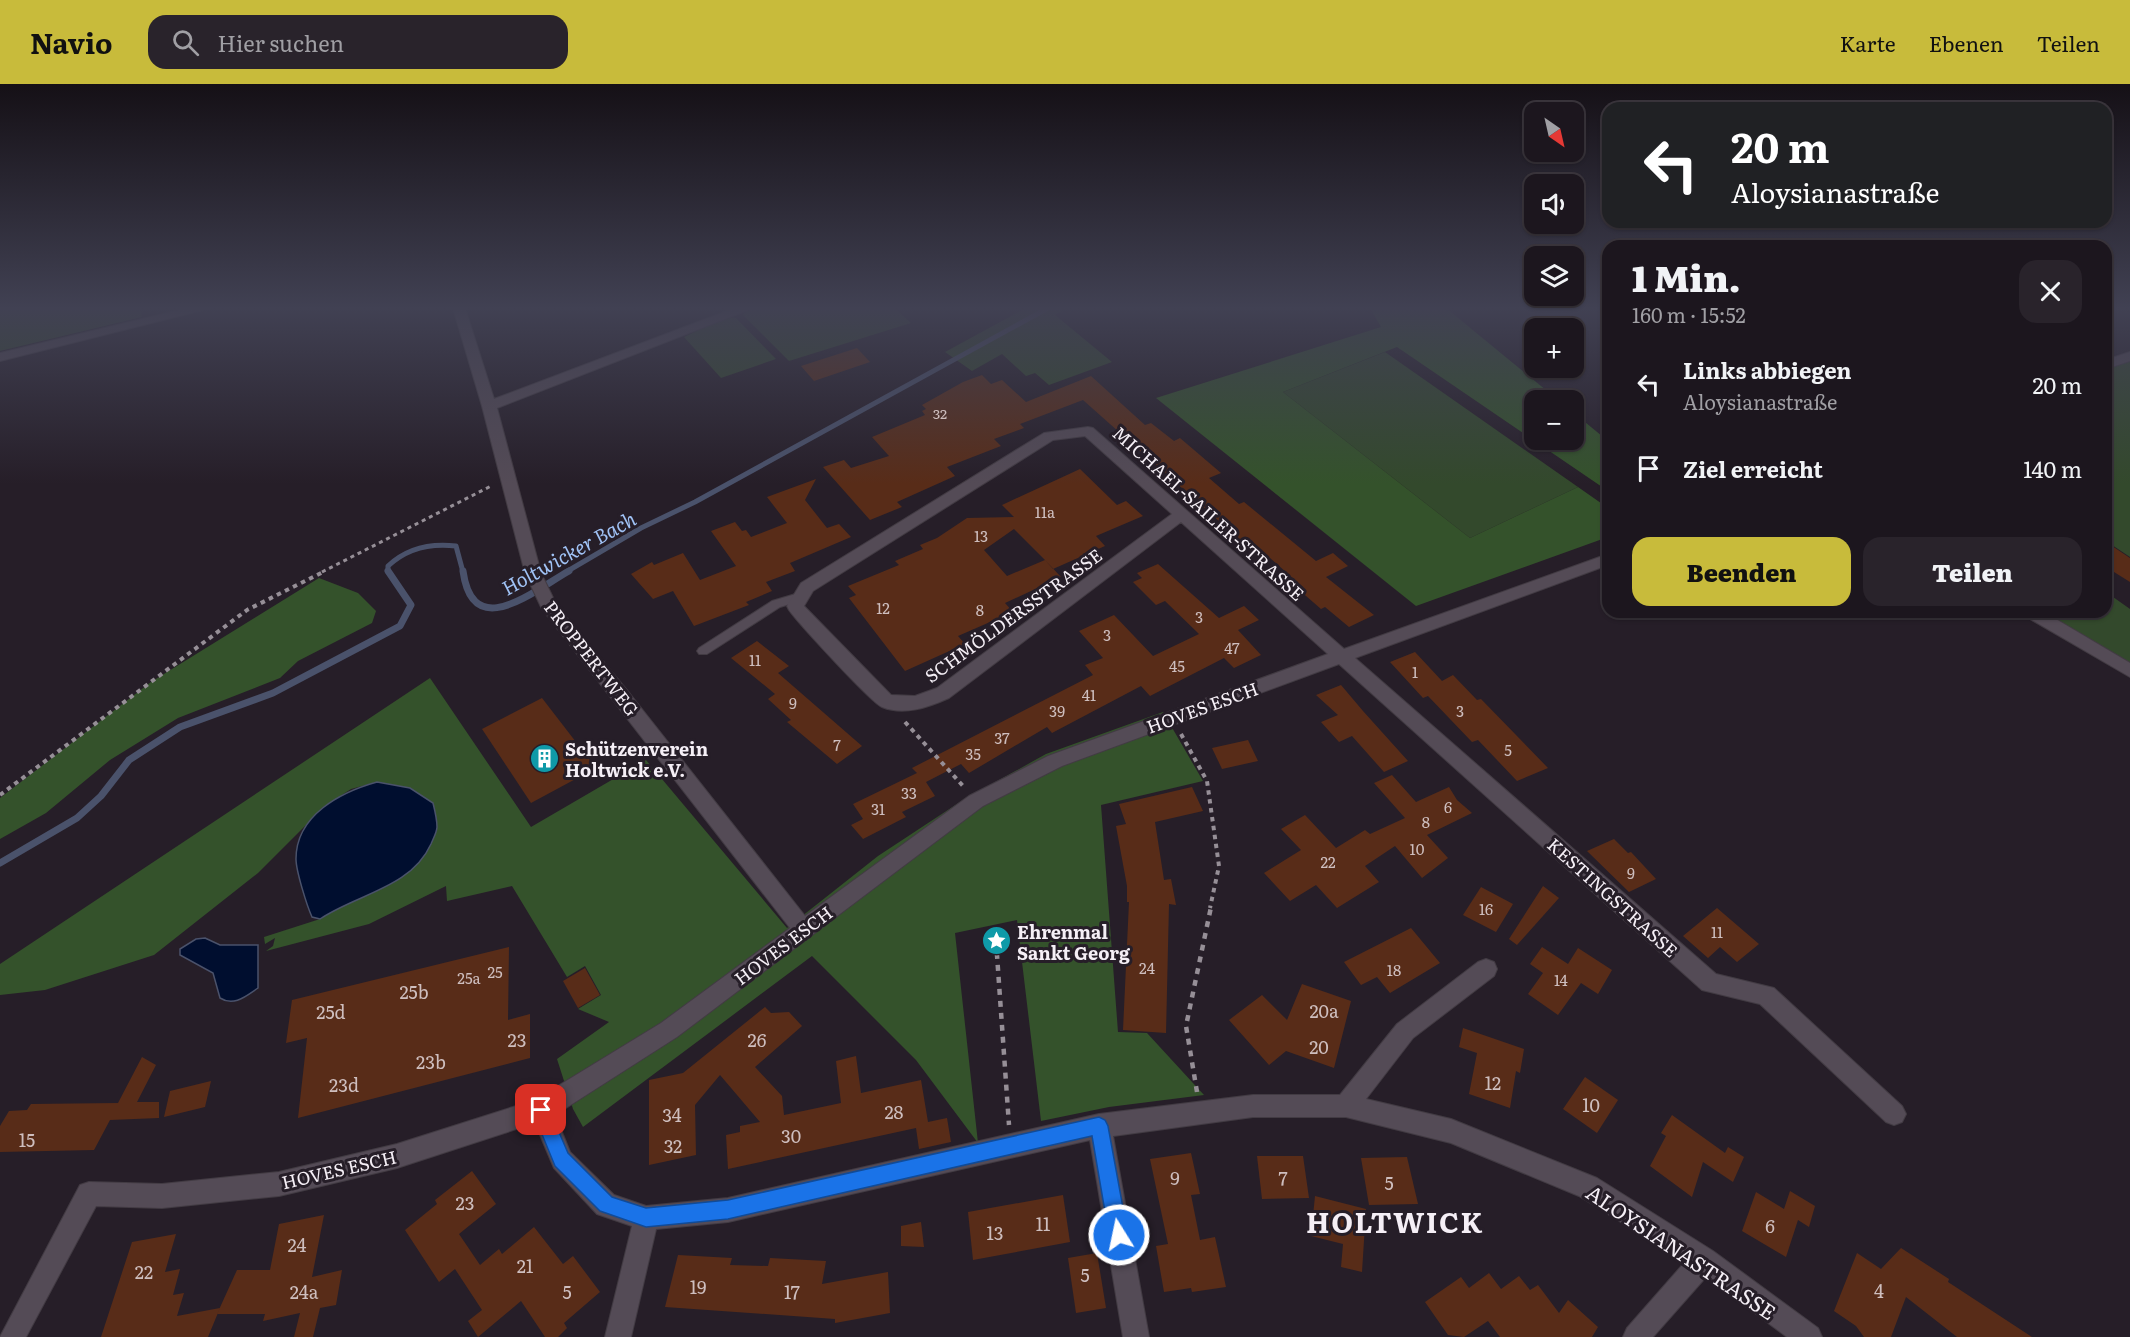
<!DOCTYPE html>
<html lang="de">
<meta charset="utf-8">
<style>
body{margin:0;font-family:Literata,serif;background:#29232b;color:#f1f3f6;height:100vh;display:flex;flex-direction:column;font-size:22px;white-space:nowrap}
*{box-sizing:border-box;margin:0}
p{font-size:20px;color:#a09fa4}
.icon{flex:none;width:33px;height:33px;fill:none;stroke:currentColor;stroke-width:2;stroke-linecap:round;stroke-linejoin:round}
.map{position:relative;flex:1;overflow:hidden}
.panel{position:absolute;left:1602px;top:156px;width:510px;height:378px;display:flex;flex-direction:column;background:#1c161e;border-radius:18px;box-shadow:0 2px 4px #0004,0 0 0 2px #3a353c}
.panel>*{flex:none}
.hud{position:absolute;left:1602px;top:18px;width:510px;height:126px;border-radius:18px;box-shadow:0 2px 4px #0004,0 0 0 2px #3a353c;background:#202124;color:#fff;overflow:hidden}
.needle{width:39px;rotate:146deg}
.buttons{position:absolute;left:1524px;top:18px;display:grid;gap:12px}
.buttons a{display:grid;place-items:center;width:60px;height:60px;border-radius:12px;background:#1c161e;box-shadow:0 2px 4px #0004,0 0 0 2px #3a353c;font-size:30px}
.pin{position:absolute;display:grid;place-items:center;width:51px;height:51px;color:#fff;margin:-26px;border-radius:12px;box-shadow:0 3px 9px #0006}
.me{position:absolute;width:66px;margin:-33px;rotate:350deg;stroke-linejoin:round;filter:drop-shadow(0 0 4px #0008)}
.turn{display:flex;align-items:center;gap:21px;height:126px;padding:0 30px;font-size:27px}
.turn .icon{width:78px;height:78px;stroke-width:2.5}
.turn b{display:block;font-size:42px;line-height:51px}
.round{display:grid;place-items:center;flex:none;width:63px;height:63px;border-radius:18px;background:#29232b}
.overview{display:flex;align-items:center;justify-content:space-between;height:102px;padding:0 30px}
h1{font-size:36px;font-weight:800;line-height:45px}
.button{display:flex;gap:12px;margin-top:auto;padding:12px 30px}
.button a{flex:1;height:69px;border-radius:18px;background:#c8bb3b;color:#111;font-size:24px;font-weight:800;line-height:69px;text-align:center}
.button a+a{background:#29232b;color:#f1f3f6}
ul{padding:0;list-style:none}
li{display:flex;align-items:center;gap:18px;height:84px;padding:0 30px}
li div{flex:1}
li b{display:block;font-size:22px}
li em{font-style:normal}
header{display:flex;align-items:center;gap:36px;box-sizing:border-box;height:84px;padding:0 30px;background:#c8bb3b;color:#111}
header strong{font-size:28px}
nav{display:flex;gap:33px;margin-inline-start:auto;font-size:21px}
.search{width:420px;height:54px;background:#29232b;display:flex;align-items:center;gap:15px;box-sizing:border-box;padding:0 21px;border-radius:18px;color:#a09fa4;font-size:22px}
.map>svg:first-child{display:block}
</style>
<header>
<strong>Navio</strong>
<div class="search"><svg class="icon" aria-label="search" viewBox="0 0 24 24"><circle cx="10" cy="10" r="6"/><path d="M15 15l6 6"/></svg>Hier suchen</div>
<nav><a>Karte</a><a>Ebenen</a><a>Teilen</a></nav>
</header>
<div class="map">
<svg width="2130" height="1253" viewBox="0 0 2130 1253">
<rect width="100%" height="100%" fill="#261e28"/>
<g fill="#33492c">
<polygon points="0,224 140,224 142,233 0,267"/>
<polygon points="750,224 895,224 911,239 789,277 743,231"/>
<polygon points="1026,224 1066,224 1055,231 1112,278 1049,301 1035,289 1026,292 1002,270 972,287 945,268"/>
<polygon points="726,233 736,234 776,275 721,294 684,253"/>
<polygon points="1385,268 1578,403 1470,454 1283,308"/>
<polygon points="2130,277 2130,473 2106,457 2106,286"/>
<polygon points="2106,508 2130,525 2130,581 2040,528 2106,528"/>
</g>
<g fill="#34522b">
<polygon points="1370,224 1446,224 1558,316 1534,316 1534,356 1574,356 1574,329 1608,357 1608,407 1397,263 1283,308 1470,454 1578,403 1608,424 1608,453 1416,522 1156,314 1381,243"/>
<polygon points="319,494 358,509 376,527 372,539 298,577 280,594 178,634 110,676 46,729 0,755 0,714 151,598"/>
<polygon points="430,594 531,743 646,676 787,844 878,772 963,716 1046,670 1163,628 1203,697 1101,721 1118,948 1147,949 1204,1011 1109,1023 1041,1037 1017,836 955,849 978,1059 916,976 812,872 583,1043 573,1025 557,975 609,938 578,925 601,911 585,882 567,893 512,802 447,817 446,802 369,840 266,867 273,862 275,854 265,860 264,853 320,835 358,813 410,704 377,698 351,705 325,722 258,789 154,871 45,906 0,911 0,880"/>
</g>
<g fill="#000e2f" stroke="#4a526b" stroke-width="1.5">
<path d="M377 698 410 704 433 719C435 727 437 735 437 743 437 748 433 755 431 760 411 804 357 810 320 835L312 833C307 822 296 787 296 775 296 731 341 708 377 698Z"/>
<path d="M205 854 220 861H258V904C246 912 234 923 220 914L213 889 180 871V865L196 855Z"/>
</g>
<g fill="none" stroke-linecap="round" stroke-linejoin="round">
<g stroke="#4a526b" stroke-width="5">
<path d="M388 488V482C407 464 430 459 456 462L463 488"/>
<polyline points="566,488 641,444 695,418 1048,224"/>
</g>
<g stroke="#4a526b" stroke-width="7">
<path d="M463 487C473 559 533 507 569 487"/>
<polyline points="0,779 77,734 101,712 129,676 180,643 273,609 400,542 411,521 388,487"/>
</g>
</g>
<g fill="#582c18" fill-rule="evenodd">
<polygon points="857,264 870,278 814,297 801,282"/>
<polygon points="982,291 991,300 1002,296 1026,318 1091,292 1145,341 1151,339 1174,357 1180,354 1221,389 1209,394 1239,420 1244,418 1316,477 1333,469 1348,482 1326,493 1374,531 1349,543 1325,523 1321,525 1298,505 1303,503 1270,474 1265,476 1238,454 1083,316 1020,340 1024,344 994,355 1001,362 947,383 955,392 897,418 902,423 870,436 823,383 844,376 851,384 889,372 872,353 925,331 922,327 926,325 922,321 963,298"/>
<path d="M1080 385 1117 421 1126 417 1143 432 1096 452 1105 462 1053 485 1045 476 1061 493 1005 519 1013 528 958 552 965 560 905 587 849 514 856 511 848 502 899 481 895 477 923 465 920 461 937 454 967 434 1014 433 1002 421ZM1014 445 1045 476 1007 492 984 466Z"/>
<polygon points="816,395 805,416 827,444 839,440 851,453 790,479 795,487 766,498 772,507 746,518 749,521 694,542 673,507 653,515 631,490 652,478 654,481 683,469 700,496 736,482 711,447 735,438 742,447 746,446 751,453 787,439 767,413"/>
<polygon points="2106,458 2130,474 2130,498 2106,483"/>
<polygon points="1158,480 1219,534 1244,522 1259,536 1238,546 1261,571 1234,584 1224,574 1150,612 1141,602 1052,649 1047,643 969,689 961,680 926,698 935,712 902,728 906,733 863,755 851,741 863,735 853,720 917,689 912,684 1093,591 1085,581 1103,574 1079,547 1114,531 1153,572 1199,550 1165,517 1156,521 1133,498 1142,494 1137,489"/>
<polygon points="757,557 789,582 778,589 862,662 837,680 787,638 791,636 768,615 775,610 731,574"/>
<polygon points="1415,568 1442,597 1453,591 1477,616 1481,615 1548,684 1517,697 1478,656 1472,658 1428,612 1423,614 1390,578"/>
<polygon points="1341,601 1363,627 1408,677 1384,688 1352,652 1339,658 1321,638 1338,631 1316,611"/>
<polygon points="542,614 596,684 531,719 482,645"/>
<polygon points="1248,656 1258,677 1222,685 1212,664"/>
<polygon points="1392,691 1416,718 1449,703 1457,716 1472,729 1427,751 1448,774 1422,794 1395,762 1365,782 1379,798 1337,824 1316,801 1290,817 1264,789 1301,766 1281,745 1305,731 1336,764 1365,746 1370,750 1405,734 1374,699"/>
<polygon points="1192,703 1203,727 1155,738 1164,796 1171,795 1176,821 1169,820 1166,949 1123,946 1129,818 1127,818 1127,802 1116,742 1126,740 1119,720"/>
<polygon points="1614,755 1628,769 1631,768 1656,795 1629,808 1587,767"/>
<polygon points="1543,802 1559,814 1517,861 1509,855"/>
<polygon points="1481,803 1513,820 1496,848 1463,831"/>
<polygon points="1717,824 1759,860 1737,878 1720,863 1708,874 1683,852"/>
<polygon points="1411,844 1440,879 1390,909 1377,893 1361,901 1344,878"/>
<polygon points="509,863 508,936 530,930 530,974 298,1034 307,954 286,959 292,916"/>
<polygon points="1542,863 1568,880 1578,864 1612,886 1598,910 1581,899 1558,931 1528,910 1543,889 1530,880"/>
<polygon points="585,884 600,911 578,924 563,897"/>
<polygon points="1302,900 1351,917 1334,984 1286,967 1269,981 1229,936 1262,911 1287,936"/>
<polygon points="765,923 771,929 789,928 802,942 755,983 782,1012 784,1031 841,1019 836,977 856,972 861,1009 921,996 928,1038 947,1034 951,1058 919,1065 916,1044 728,1085 726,1051 740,1048 740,1042 760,1038 720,991 695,1021 696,1071 649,1081 649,996 683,989"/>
<polygon points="1463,944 1524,965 1520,989 1516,987 1510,1024 1469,1010 1477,969 1459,963"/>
<polygon points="142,973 156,981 137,1018 159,1018 159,1034 110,1036 94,1066 0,1068 0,1042 9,1027 27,1026 31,1020 118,1019"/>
<polygon points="1585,993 1618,1016 1597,1049 1563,1025"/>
<polygon points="211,997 205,1023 164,1033 170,1007"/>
<polygon points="1672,1031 1725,1069 1728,1063 1744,1073 1733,1098 1703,1078 1692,1113 1650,1082 1666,1052 1661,1049"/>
<polygon points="1191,1069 1200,1110 1191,1111 1200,1156 1215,1153 1226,1203 1192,1208 1191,1204 1164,1208 1156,1162 1168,1160 1150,1075"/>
<polygon points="1257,1072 1303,1072 1309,1114 1262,1115"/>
<polygon points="1407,1073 1418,1120 1369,1121 1361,1074"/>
<polygon points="472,1087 496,1120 459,1150 480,1181 499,1165 502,1170 534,1143 563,1180 573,1172 600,1208 564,1239 567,1244 558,1253 545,1253 521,1217 478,1253 468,1237 482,1226 455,1185 439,1198 405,1146 437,1120 435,1116"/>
<polygon points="1790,1107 1815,1122 1809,1143 1798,1136 1786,1173 1742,1147 1756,1108 1784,1125"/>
<polygon points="1063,1111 1070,1158 973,1176 968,1128"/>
<polygon points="1315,1112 1366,1125 1362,1188 1341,1183 1343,1160 1311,1152"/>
<polygon points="324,1131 312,1193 342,1186 336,1221 320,1224 313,1253 294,1253 300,1229 263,1237 265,1230 217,1230 237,1186 270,1186 279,1140"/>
<polygon points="921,1138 924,1163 901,1162 901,1142"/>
<polygon points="176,1150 165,1188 180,1185 173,1211 184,1209 177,1232 220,1224 208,1253 101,1253 132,1158"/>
<polygon points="1901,1164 1949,1195 1948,1198 2032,1253 1957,1253 1906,1213 1891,1253 1864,1253 1856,1242 1834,1227 1857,1169 1881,1185"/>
<polygon points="1097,1169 1106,1224 1076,1229 1068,1174"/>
<polygon points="678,1171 732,1174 730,1181 768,1182 770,1174 826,1177 822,1200 888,1188 890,1229 835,1239 835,1235 665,1223"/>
<polygon points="1489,1189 1501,1205 1519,1192 1530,1206 1538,1201 1559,1229 1568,1216 1598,1243 1592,1253 1500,1253 1488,1237 1464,1253 1448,1251 1425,1218 1461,1193 1469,1204"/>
</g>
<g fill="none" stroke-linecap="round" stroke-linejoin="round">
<defs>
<polygon id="lane" points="799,509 804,513 803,516 780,523 707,570 699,570 697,567 699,564 772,517"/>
<g id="street">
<polygon points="188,224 211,224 0,277 0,269"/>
<path d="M453 224H465L494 315 735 224H753L497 324 541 489 557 522 630 610 805 832 969 712 1048 672 1328 570 1181 438 949 614C929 623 904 632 882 623 871 618 798 539 789 526L787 522 801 499 1044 349 1088 343 1093 344 1344 565 1608 470V481L1355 574 1716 890 1774 904 1902 1022 1906 1030 1902 1038 1894 1041 1886 1038 1760 920 1702 906 1339 580 1062 682 983 722 677 953 555 1031 570 1068 614 1111 646 1122 728 1114 1099 1030 1253 1011H1340L1397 940 1478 878 1486 875 1494 878 1497 885 1494 892 1413 954 1366 1015 1451 1035 1597 1094 1713 1167 1818 1244 1822 1253H1787L1706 1193 1653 1253H1623L1627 1244 1685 1178 1579 1112 1451 1059 1346 1033H1253L1113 1052 1149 1253H1123L1090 1056 728 1138 656 1145 631 1253H605L632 1142 597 1130 554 1084 535 1039 397 1084 279 1112 162 1124 96 1122 26 1253H0L80 1101 89 1098 162 1100 279 1088 397 1060 535 1016 661 939 790 844 542 525 525 489 482 322ZM1085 352 1172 430 937 604 915 612 891 611 804 522 813 507 1053 356Z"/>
<polygon points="2130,268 2130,277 2106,285 2106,276"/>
<polygon points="2023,528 2044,528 2130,579 2130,593 2025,532"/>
</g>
</defs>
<use href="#lane" stroke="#423b43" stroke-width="2"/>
<use href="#street" stroke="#423b43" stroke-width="2"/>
<polyline stroke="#968f97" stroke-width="3" stroke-dasharray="4 4" stroke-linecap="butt" points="322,488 493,401"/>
<g stroke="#968f97" stroke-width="4" stroke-dasharray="4.5 4.5" stroke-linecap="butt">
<polyline points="905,638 964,703"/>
<polyline points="1181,650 1207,697 1219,782 1210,824"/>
<polyline points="0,711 247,526 325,487"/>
</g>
<g stroke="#968f97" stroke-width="4.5" stroke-dasharray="6 6" stroke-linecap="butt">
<polyline points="996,857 1009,1041"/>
<polyline points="1197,1008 1186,942 1211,823"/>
</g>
<use href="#lane" fill="#544b56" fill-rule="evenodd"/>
<use href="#street" fill="#544b56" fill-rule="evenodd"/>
</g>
<linearGradient id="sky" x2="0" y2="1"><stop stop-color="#151016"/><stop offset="0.56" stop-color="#414153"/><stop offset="1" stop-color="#414153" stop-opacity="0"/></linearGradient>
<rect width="2130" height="400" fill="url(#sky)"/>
<polygon fill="#1a73e8" stroke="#114b97" stroke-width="1.5" points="541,1018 547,1020 568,1069 612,1113 646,1124 728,1116 1099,1033 1105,1036 1108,1042 1128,1151 1125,1158 1119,1160 1112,1158 1109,1151 1092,1052 728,1135 646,1143 600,1127 555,1082 532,1026 534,1020"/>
<defs>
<symbol id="building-disc" viewBox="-11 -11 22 22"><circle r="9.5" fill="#0f9aa8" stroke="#261e28"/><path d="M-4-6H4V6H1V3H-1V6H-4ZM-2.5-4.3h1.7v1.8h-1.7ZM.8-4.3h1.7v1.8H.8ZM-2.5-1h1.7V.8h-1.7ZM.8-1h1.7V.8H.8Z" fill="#fff"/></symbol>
<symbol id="sight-disc" viewBox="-11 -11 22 22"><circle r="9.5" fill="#0f9aa8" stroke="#261e28"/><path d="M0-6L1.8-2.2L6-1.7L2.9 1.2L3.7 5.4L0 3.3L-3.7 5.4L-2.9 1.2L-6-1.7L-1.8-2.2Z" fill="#fff"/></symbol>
</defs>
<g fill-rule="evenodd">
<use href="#building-disc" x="528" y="658" width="33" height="33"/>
<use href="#sight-disc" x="980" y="840" width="33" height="33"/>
</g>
<g text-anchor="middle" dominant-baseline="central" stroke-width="6" stroke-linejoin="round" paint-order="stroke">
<g font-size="14" fill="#cebebe">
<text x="940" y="329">32</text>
</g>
<g font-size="15" fill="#cebebe">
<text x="1045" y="427">11a</text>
<text x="981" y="451">13</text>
<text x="883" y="523">12</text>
<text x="980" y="525">8</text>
<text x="1199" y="532">3</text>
<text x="1107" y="550">3</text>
<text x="1232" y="563">47</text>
<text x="755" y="575">11</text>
<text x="1177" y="581">45</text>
<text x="1415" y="587">1</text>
<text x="1089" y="610">41</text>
<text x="793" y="618">9</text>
<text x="1057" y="626">39</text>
<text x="1460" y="626">3</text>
<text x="1002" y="653">37</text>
<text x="837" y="660">7</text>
<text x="1508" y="665">5</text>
<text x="973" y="669">35</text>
<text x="909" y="708">33</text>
<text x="1448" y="722">6</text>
<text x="878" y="724">31</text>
<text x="1426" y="737">8</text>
<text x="1417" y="764">10</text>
<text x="1328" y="777">22</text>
<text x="1631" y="788">9</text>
<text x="1486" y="824">16</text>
<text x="1717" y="847">11</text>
<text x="1147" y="883">24</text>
<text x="1394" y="885">18</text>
<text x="495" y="887">25</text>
<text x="469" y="893">25a</text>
<text x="1561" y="895">14</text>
</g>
<g font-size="18" fill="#f5eff6" stroke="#261e28">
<text transform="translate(1209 429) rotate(42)">MICHAEL-SAILER-STRASSE</text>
<text transform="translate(1013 531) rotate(-36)">SCHMÖLDERSSTRASSE</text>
<text transform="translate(592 574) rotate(52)">PROPPERTWEG</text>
<text transform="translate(1202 623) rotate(-20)">HOVES ESCH</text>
<text transform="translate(1613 813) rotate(42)">KESTINGSTRASSE</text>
<text transform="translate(783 861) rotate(-37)">HOVES ESCH</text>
<text transform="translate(339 1085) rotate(-13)">HOVES ESCH</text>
</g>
<g font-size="18" font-weight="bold" fill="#f5eff6" stroke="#261e28" text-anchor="start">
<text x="565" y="664">Schützenverein<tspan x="565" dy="21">Holtwick e.V.</tspan></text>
<text x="1017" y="847">Ehrenmal<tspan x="1017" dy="21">Sankt Georg</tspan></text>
</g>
<g font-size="18" fill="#cebebe">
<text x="414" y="907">25b</text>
<text x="1324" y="926">20a</text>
<text x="331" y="927">25d</text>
<text x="517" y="955">23</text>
<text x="757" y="955">26</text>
<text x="1319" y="962">20</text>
<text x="431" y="977">23b</text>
<text x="1493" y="998">12</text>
<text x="344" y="1000">23d</text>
<text x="1591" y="1020">10</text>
<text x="894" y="1027">28</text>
<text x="672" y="1030">34</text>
<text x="791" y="1051">30</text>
<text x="27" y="1055">15</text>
<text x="673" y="1061">32</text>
<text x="1175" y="1093">9</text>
<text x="1283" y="1093">7</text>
<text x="1389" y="1098">5</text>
<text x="465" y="1118">23</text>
<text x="1043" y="1139">11</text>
<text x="1770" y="1141">6</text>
<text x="995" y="1148">13</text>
<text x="297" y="1160">24</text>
<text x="525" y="1181">21</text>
<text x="144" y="1187">22</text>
<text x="1085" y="1190">5</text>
<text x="698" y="1202">19</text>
<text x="1879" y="1206">4</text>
<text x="304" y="1207">24a</text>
<text x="567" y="1207">5</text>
<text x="792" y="1207">17</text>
</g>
<g font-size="20" font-style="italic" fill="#a0c2f5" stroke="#261e28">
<text transform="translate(568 468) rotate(-29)">Holtwicker Bach</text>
</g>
<g font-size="21" fill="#f5eff6" stroke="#261e28">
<text transform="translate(1682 1167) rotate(34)">ALOYSIANASTRASSE</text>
</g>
<g font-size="28" font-weight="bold" letter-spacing="1.5" fill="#f5eff6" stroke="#261e28">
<text x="1395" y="1137">HOLTWICK</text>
</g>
</g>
</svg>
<div class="buttons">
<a><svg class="needle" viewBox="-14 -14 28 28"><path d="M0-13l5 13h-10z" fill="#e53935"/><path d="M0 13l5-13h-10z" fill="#a09fa4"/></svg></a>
<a><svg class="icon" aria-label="sound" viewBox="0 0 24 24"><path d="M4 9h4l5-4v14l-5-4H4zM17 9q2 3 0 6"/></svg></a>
<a><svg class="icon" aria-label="layers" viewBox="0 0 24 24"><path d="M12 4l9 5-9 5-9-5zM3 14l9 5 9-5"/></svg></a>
<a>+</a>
<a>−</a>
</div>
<div class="pin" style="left:541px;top:1026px;background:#d93025"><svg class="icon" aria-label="arrive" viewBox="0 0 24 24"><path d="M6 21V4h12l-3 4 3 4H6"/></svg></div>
<svg class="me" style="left:1119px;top:1151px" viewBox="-20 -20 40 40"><circle r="17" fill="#1a73e8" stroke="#fff" stroke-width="3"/><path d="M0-11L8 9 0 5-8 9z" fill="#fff"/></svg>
<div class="hud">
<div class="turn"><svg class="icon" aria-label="left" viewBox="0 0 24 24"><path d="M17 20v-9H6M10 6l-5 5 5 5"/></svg><div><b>20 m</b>Aloysianastraße</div></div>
</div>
<section class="panel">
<div class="overview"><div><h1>1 Min.</h1><p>160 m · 15:52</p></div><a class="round"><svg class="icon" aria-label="close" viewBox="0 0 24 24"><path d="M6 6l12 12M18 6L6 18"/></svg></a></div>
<ul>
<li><svg class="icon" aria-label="left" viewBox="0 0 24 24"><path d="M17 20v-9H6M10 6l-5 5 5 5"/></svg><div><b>Links abbiegen</b><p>Aloysianastraße</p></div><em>20 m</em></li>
<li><svg class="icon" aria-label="arrive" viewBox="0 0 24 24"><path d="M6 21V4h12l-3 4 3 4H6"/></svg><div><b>Ziel erreicht</b></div><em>140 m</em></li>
</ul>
<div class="button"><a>Beenden</a><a>Teilen</a></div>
</section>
</div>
